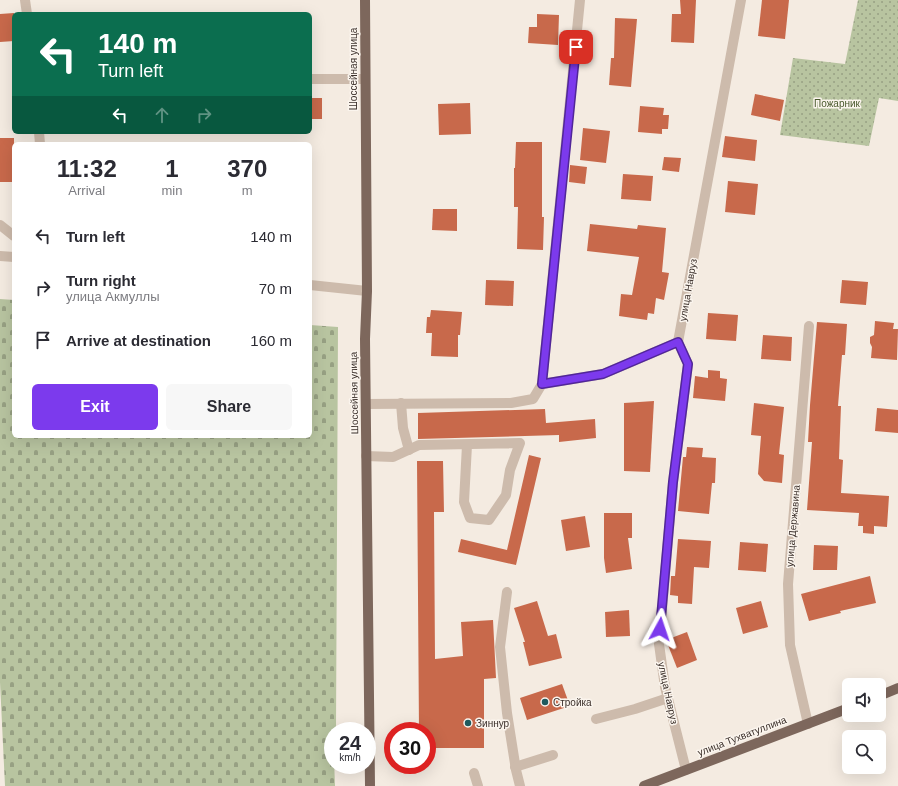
<!DOCTYPE html>
<meta charset="utf-8">
<style>
body{margin:0;font-family:Helvetica,sans-serif;background:#f7f7f7;color:#2b2b33;height:100vh;display:flex;flex-direction:column;font-size:15px;white-space:nowrap}
*{box-sizing:border-box;margin:0}
p{font-size:13px;color:#7c7c81}
.icon{flex:none;width:22px;height:22px;fill:none;stroke:currentColor;stroke-width:2;stroke-linecap:round;stroke-linejoin:round}
.map{position:relative;flex:1;overflow:hidden}
.drawer{position:absolute;left:12px;top:142px;width:300px;height:296px;display:flex;flex-direction:column;background:#fff;border-radius:6px;box-shadow:0 4px 16px #0002}
.drawer>*{flex:none}
.guide{position:absolute;left:12px;top:12px;width:300px;height:122px;border-radius:6px;box-shadow:0 4px 16px #0002;background:#0b6e4f;color:#fff;overflow:hidden}
.fabs{position:absolute;left:842px;top:678px;display:grid;gap:8px}
.fabs a{display:grid;place-items:center;width:44px;height:44px;border-radius:6px;background:#fff;box-shadow:0 4px 16px #0002;font-size:20px}
.speed{position:absolute;left:324px;top:722px;display:flex;gap:8px;font-size:20px;font-weight:700;text-align:center}
.speed>*{display:grid;place-content:center;width:52px;height:52px;border-radius:50%;background:#fff;box-shadow:0 4px 16px #0002;line-height:1}
.speed small{font-size:10px;font-weight:400}
.speed .limit{border:6px solid #d22;background:#fff;color:#111}
.pin{position:absolute;display:grid;place-items:center;width:34px;height:34px;color:#fff;margin:-17px;border-radius:8px;box-shadow:0 2px 6px #0006}
.me{position:absolute;width:44px;margin:-22px;rotate:5deg;stroke-linejoin:round;filter:drop-shadow(0 0 3px #0008)}
.turn{display:flex;align-items:center;gap:14px;height:84px;padding:0 20px;font-size:18px}
.turn .icon{width:52px;height:52px;stroke-width:2.5}
.turn b{display:block;font-size:28px;line-height:34px}
.lanes{display:flex;align-items:center;height:38px;padding:0 20px;background:#0003;justify-content:center;gap:20px;direction:ltr}
.lanes .off{opacity:.35}
.eta{display:flex;justify-content:space-evenly;align-items:center;height:68px;text-align:center}
.eta b{font-size:24px;font-weight:600;line-height:28px}
.cta{display:flex;gap:8px;margin-top:auto;padding:8px 20px}
.cta a{flex:1;height:46px;border-radius:6px;background:#7c3aed;color:#fff;font-size:16px;font-weight:600;line-height:46px;text-align:center}
.cta a+a{background:#f7f7f7;color:#2b2b33}
ul{padding:0;list-style:none}
li{display:flex;align-items:center;gap:12px;height:52px;padding:0 20px}
li div{flex:1}
li b{display:block;font-size:15px}
li em{font-style:normal}
.map>svg:first-child{display:block}
</style>
<div class="map">
<svg width="898" height="786" viewBox="0 0 898 786">
<defs>
<pattern id="green-dots" width="8" height="8" patternUnits="userSpaceOnUse"><rect width="8" height="8" fill="#b8c4a0"/><path d="M2 2h.1M6 6h.1" fill="none" stroke="#97a083" stroke-width="1.8" stroke-linecap="round"/></pattern>
<pattern id="cemetery-stones" width="16" height="16" patternUnits="userSpaceOnUse"><rect width="16" height="16" fill="#b8c4a0"/><path d="M2 7V4a2 2 0 0 1 4 0v3zM10 15v-3a2 2 0 0 1 4 0v3z" fill="#97a083"/></pattern>
</defs>
<rect width="100%" height="100%" fill="#f4ebe1"/>
<polygon fill="url(#green-dots)" points="858,0 898,0 898,101 879,98 869,146 780,135 793,58 845,64"/>
<polygon fill="url(#cemetery-stones)" points="0,299 14,300 14,436 310,436 310,325 338,327 336,731 333,731 335,786 5,786 0,682"/>
<g fill="#c8694b">
<polygon points="680,0 696,0 694,43 671,42 672,14 681,14"/>
<polygon points="762,0 789,0 785,39 758,36"/>
<polygon points="14,13 14,41 0,42 0,14"/>
<polygon points="537,14 559,15 558,45 528,43 529,27 537,27"/>
<polygon points="615,18 637,19 631,87 609,85 611,58 614,58"/>
<polygon points="755,94 784,100 780,121 751,115"/>
<rect x="310" y="98" width="12" height="21"/>
<polygon points="470,103 471,134 439,135 438,104"/>
<polygon points="640,106 664,108 663,115 669,115 668,129 662,129 662,134 638,132"/>
<polygon points="583,128 610,131 606,163 580,160"/>
<polygon points="725,136 757,140 755,161 722,157"/>
<rect x="0" y="138" width="14" height="44"/>
<polygon points="516,142 542,142 542,217 544,217 543,250 517,249 518,207 514,207 514,168 515,168"/>
<polygon points="664,157 681,158 679,172 662,170"/>
<polygon points="570,165 587,167 585,184 569,182"/>
<polygon points="623,174 653,176 651,201 621,199"/>
<polygon points="728,181 758,184 755,215 725,212"/>
<polygon points="433,209 457,209 457,231 432,230"/>
<polygon points="590,224 637,229 638,225 666,228 662,272 669,273 664,300 656,298 654,314 648,313 647,320 619,316 621,294 632,295 639,257 587,251"/>
<polygon points="486,280 514,281 513,306 485,305"/>
<polygon points="842,280 868,282 866,305 840,303"/>
<polygon points="431,310 462,312 460,335 458,335 458,357 431,356 432,333 426,333 427,317 430,317"/>
<polygon points="708,313 738,315 736,341 706,339"/>
<polygon points="875,321 894,323 893,329 898,329 897,360 871,358 872,347 870,343 870,337 874,335"/>
<polygon points="817,322 847,324 845,355 842,355 838,406 841,406 839,459 843,460 841,493 889,496 887,527 874,526 874,534 863,533 863,526 858,526 859,513 807,510 812,442 808,442 810,405"/>
<polygon points="763,335 792,337 791,361 761,359"/>
<polygon points="708,370 720,371 720,378 727,379 725,401 693,398 695,376 708,378"/>
<polygon points="654,401 650,472 624,471 624,403"/>
<polygon points="754,403 784,407 779,454 784,455 782,483 764,481 758,474 761,436 751,435"/>
<polygon points="877,408 898,410 898,433 875,431"/>
<polygon points="545,409 546,423 595,419 596,438 559,442 559,435 418,439 418,413"/>
<polygon points="687,447 703,448 702,457 716,458 715,483 712,483 709,514 678,511 683,457 686,457"/>
<polygon points="529,455 541,458 516,565 458,552 461,539 507,550"/>
<polygon points="417,461 443,461 444,512 434,512 435,659 463,656 461,622 493,620 496,678 484,679 484,748 427,748 427,731 419,731"/>
<polygon points="604,513 632,513 632,538 628,538 632,569 606,573 604,558"/>
<polygon points="585,516 590,547 566,551 561,520"/>
<polygon points="678,539 711,541 709,568 694,567 692,604 678,603 678,596 670,595 671,576 675,576"/>
<polygon points="740,542 768,544 766,572 738,570"/>
<polygon points="814,545 838,546 837,570 813,570"/>
<polygon points="870,576 876,603 840,611 841,613 809,621 801,594"/>
<polygon points="537,601 548,636 556,634 562,658 529,666 523,642 525,642 514,608"/>
<polygon points="761,601 768,627 743,634 736,608"/>
<polygon points="629,610 630,636 606,637 605,612"/>
<polygon points="687,632 697,660 677,668 666,640"/>
<polygon points="562,684 570,706 527,720 520,698"/>
</g>
<g fill="none" stroke-linecap="round" stroke-linejoin="round">
<g stroke="#cdbbac" stroke-width="10">
<polyline points="25,0 27,14"/>
<polyline points="310,79 365,79"/>
<polyline points="39,132 40,144"/>
<polyline points="0,225 14,236"/>
<polyline points="0,256 14,257"/>
<polyline points="310,285 367,291"/>
<polyline points="542,384 580,0"/>
<polyline points="401,403 403,428 409,450"/>
<polyline points="366,404 511,403 533,399 542,384 603,374 678,342"/>
<polyline points="366,456 393,457 419,445 520,443 510,470 506,495 489,520 470,518 464,502 467,445"/>
<polyline points="507,592 500,647 507,713 516,770 520,786"/>
<polyline points="596,719 635,709 668,698"/>
<polyline points="808,724 790,645 788,584 809,326"/>
<polyline points="515,767 553,755"/>
<polyline points="686,770 665,687 659,644 673,482 688,364 678,342 741,0"/>
<polyline points="474,773 478,786"/>
</g>
<g stroke="#7d675c" stroke-width="10">
<polyline points="365,0 367,291 365,339 370,786"/>
<polyline points="879,696 898,688"/>
<polyline points="644,786 849,708"/>
</g>
</g>
<g fill="none" stroke-linecap="round" stroke-linejoin="round">
<defs>
<polyline id="route" points="576,47 542,384 603,374 678,342 688,364 673,482 660,629"/>
</defs>
<use href="#route" stroke="#51269a" stroke-width="10"/>
<use href="#route" stroke="#7c3aed" stroke-width="7"/>
</g>
<g fill="#1f5a5e" stroke="#fbf5ee" stroke-width="1.5">
<circle cx="545" cy="702" r="4"/>
<circle cx="468" cy="723" r="4"/>
</g>
<g text-anchor="middle" dominant-baseline="central" stroke-width="3" stroke-linejoin="round" paint-order="stroke">
<g font-size="10" fill="#3b302b" stroke="#fbf5ee">
<text transform="translate(353 69) rotate(-90)">Шоссейная улица</text>
<text transform="translate(688 290) rotate(-80)">улица Навруз</text>
<text transform="translate(354 393) rotate(-91)">Шоссейная улица</text>
<text transform="translate(793 526) rotate(-85)">улица Державина</text>
<text transform="translate(668 693) rotate(78)">улица Навруз</text>
<text transform="translate(742 736) rotate(-21)">улица Тухватуллина</text>
</g>
<g font-size="10" fill="#4a5a2e" stroke="#fbf5ee">
<text x="837" y="103">Пожарник</text>
</g>
<g font-size="10" fill="#3b302b" stroke="#fbf5ee" text-anchor="start">
<text x="553" y="702">Стройка</text>
<text x="476" y="723">Зиннур</text>
</g>
</g>
</svg>
<div class="fabs">
<a><svg class="icon" aria-label="sound" viewBox="0 0 24 24"><path d="M4 9h4l5-4v14l-5-4H4zM17 9q2 3 0 6"/></svg></a>
<a><svg class="icon" aria-label="search" viewBox="0 0 24 24"><circle cx="10" cy="10" r="6"/><path d="M15 15l6 6"/></svg></a>
</div>
<div class="speed"><div>24<small>km/h</small></div><div class="limit">30</div></div>
<div class="pin" style="left:576px;top:47px;background:#d93025"><svg class="icon" aria-label="arrive" viewBox="0 0 24 24"><path d="M6 21V4h12l-3 4 3 4H6"/></svg></div>
<svg class="me" style="left:660px;top:629px" viewBox="-20 -20 40 40"><path d="M0-17L14 15 0 8-14 15z" fill="#7c3aed" stroke="#fff" stroke-width="4"/></svg>
<div class="guide">
<div class="turn"><svg class="icon" aria-label="left" viewBox="0 0 24 24"><path d="M17 20v-9H6M10 6l-5 5 5 5"/></svg><div><b>140 m</b>Turn left</div></div>
<div class="lanes"><svg class="icon" aria-label="left" viewBox="0 0 24 24"><path d="M17 20v-9H6M10 6l-5 5 5 5"/></svg><svg class="icon off" aria-label="ahead" viewBox="0 0 24 24"><path d="M12 20V5M6 11l6-6 6 6"/></svg><svg class="icon off" aria-label="right" viewBox="0 0 24 24"><path d="M7 20v-9h11M14 6l5 5-5 5"/></svg></div>
</div>
<section class="drawer">
<div class="eta">
<div><b>11:32</b><p>Arrival</p></div>
<div><b>1</b><p>min</p></div>
<div><b>370</b><p>m</p></div>
</div>
<ul>
<li><svg class="icon" aria-label="left" viewBox="0 0 24 24"><path d="M17 20v-9H6M10 6l-5 5 5 5"/></svg><div><b>Turn left</b></div><em>140 m</em></li>
<li><svg class="icon" aria-label="right" viewBox="0 0 24 24"><path d="M7 20v-9h11M14 6l5 5-5 5"/></svg><div><b>Turn right</b><p>улица Акмуллы</p></div><em>70 m</em></li>
<li><svg class="icon" aria-label="arrive" viewBox="0 0 24 24"><path d="M6 21V4h12l-3 4 3 4H6"/></svg><div><b>Arrive at destination</b></div><em>160 m</em></li>
</ul>
<div class="cta"><a>Exit</a><a>Share</a></div>
</section>
</div>
